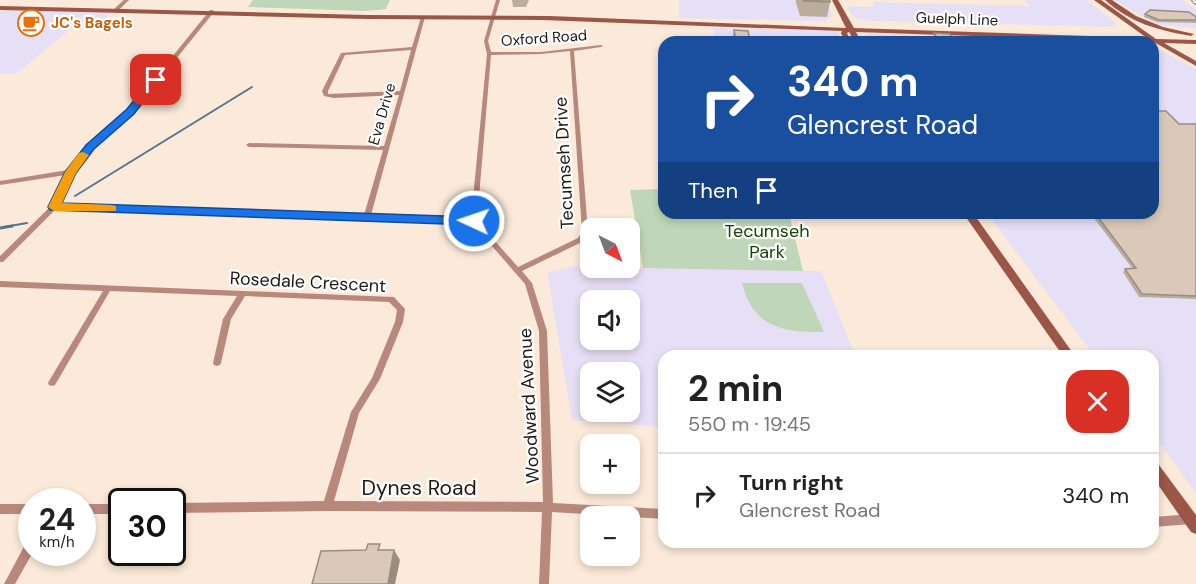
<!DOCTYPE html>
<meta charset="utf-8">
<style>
body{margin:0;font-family:"DM Sans",sans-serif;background:#f6f6f6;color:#222;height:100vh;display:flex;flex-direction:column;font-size:22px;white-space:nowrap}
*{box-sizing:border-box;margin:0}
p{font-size:20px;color:#767676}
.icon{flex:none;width:33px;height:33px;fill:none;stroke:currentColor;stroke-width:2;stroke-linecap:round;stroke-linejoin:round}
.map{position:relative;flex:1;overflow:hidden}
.sheet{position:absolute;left:658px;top:350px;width:501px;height:198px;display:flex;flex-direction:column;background:#fff;border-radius:18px;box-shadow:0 3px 9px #0003}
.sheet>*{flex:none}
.top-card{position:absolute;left:658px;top:36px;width:501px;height:183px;border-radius:18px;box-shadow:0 3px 9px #0003;background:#1a4fa0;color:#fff;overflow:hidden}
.needle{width:39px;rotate:138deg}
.buttons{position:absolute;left:580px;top:218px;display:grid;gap:12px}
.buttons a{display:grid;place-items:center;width:60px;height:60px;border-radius:12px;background:#fff;box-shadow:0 3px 9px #0003;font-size:30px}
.speed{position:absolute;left:18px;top:488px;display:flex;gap:12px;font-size:30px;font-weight:700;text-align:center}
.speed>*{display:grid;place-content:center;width:78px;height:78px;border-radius:50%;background:#fff;box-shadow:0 3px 9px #0003;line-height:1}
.speed small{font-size:15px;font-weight:400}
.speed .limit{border:3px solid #111;border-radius:9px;background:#fff;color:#111}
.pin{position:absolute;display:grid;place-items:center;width:51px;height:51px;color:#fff;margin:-26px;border-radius:12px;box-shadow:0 3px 9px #0006}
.me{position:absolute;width:66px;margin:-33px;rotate:273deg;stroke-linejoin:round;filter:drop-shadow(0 0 4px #0008)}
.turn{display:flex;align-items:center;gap:21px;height:126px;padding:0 30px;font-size:27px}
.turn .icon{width:78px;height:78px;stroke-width:2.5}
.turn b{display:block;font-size:42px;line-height:51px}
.then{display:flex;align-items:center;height:57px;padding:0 30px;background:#0003;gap:12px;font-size:22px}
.round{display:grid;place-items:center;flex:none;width:63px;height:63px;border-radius:18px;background:#f6f6f6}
.headline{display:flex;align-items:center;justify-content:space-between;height:102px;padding:0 30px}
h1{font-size:36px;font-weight:700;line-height:45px}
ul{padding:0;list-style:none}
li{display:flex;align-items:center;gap:18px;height:84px;padding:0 30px;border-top:2px solid #e0e0e0}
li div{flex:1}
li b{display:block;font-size:22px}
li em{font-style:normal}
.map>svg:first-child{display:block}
</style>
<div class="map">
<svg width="1196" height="584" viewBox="0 0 1196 584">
<rect width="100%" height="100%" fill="#fbead9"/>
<g fill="#e5e0f5">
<polygon points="679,0 828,0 832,17 825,21 679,18"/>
<polygon points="1024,0 1087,0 1116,23 1115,27 870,21 855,18 846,6 874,7 873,2 1031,6"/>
<polygon points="1115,0 1183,0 1196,10 1196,28 1157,25"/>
<polygon points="0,11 46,11 111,13 94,28 73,27 16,74 0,74"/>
<polygon points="712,28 837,30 842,42 717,42"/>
<polygon points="870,34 1046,39 1078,42 866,42 865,38"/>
<polygon points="1154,47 1196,69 1196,493 1154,436 1154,356 1094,355 987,213 1154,213"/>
</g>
<path fill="#e7dff5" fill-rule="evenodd" d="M576 266 821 271 855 355 664 356V427L572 420 547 272ZM591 300H630V339H591ZM591 372H630V411H591Z"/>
<g fill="#bfd7b8">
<polygon points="253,0 390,0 386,9 366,11 248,7"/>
<polygon points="664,189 664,213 789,213 803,271 643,268 630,190"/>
<path d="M742 283H802L824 332C784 333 753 328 742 283Z"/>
</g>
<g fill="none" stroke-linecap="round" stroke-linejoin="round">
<g stroke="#567490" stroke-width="2">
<polyline points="75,196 252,87"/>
<polyline points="4,227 27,223"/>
</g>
<polyline stroke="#567490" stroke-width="3" points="0,228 12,226"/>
<g fill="#b9887d" fill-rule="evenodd">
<polygon points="124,0 129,0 119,10 115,10 115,8"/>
<path d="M496 0H500L488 41 491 52H541L601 45 603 46 601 47 574 51 588 232 582 242 522 271 532 283 547 331 553 503 664 509V519L552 512 549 584H539L542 512 328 511 172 513V503L324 501 351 412 372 378 395 322 397 310 389 302 245 296 231 319 221 363 220 365 217 366 214 365 213 363 223 319 237 296 110 291 55 385 52 386 49 385 48 383 49 381 103 291 0 287V281L394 297 405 309 403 322 380 379 359 413 334 501 543 502 539 331 525 284 472 223 56 209 3 262H0V256L51 206 66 175 0 185V181L68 170 88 146 129 110 210 10H212L214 11V12L133 112 92 148 73 172 58 205 364 215 383 150 249 147 246 145 249 143 384 146 399 95 334 98 324 96 322 91 341 53 412 47 421 17 423 16 425 17 371 215 471 219 487 54 484 41ZM411 50 400 91 328 94V91L345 55ZM570 51 582 232 578 238 518 267 477 221 491 55 541 54Z"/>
<rect x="0" y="504" width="32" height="10"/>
<rect x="82" y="504" width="40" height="10"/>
<polygon points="1191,514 1195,516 1196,519 1195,522 1191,524 1154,527 1154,517"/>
<polygon points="32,538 32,552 33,552 15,584 4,584 28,539"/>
</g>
<g fill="#9c5647" fill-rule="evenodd">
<polygon points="832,0 838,0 854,28 1147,38 1094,0 1101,0 1156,39 1196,40 1196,44 1164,43 1196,61 1196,66 1154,42 856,32 861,42 855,42 849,32 847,33 851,42 845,42 841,33 842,31 542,20 367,19 0,10 0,6 367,15 550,16 846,28"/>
<path d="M1105 0H1112L1136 16 1163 27 1194 34 1191 36C1157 30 1131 23 1105 0Z"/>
<polygon points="963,213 973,213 1075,356 1063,356"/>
<polygon points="1154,463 1159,465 1196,515 1196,534 1191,532 1154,479"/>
</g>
<defs>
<polyline id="rail" points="1193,0 1196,3"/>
</defs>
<use href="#rail" stroke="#978b7f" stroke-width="4"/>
<use href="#rail" stroke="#fff" stroke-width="2" stroke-dasharray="6" stroke-linecap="butt"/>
</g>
<g fill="#bbad9e">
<polygon points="512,0 529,0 526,7 513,7"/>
<polygon points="796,0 830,0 830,2 827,17 800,16 796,3"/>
<polygon points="1145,14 1196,17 1196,23 1157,22 1144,17"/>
<polygon points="734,30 750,41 750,42 733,42 732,38"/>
<polygon points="934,33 955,42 932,42"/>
<polygon points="1179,124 1196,124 1196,300 1195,299 1139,297 1123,272 1125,269 1132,268 1090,213 1154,213"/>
</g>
<polygon fill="#998d81" points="394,550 400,560 395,584 388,584"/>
<g fill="#dac9b8" stroke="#998d81" stroke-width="1.5">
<polygon points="803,0 830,0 830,2 804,1"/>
<polygon points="1150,10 1189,12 1196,17 1196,20 1159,20 1145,14"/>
<polygon points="734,30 748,31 750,41 736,40"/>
<polygon points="934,33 950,34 955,42 940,42"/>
<polygon points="1154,111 1166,111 1179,124 1196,124 1196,296 1142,294 1125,269 1136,268 1095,213 1154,213"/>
<polygon points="368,544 380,544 378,550 394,550 388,584 312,584 321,551 366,550"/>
</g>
<polygon fill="#1a73e8" stroke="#114b97" stroke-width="1.5" points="152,78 160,80 134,114 94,149 76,173 62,203 474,217 480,221 474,225 50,210 48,207 65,172 86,145 127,109"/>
<polygon fill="#f59e0b" points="83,152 89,155 76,173 62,203 112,205 116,206 116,211 54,211 48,207 65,172 79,153"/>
<defs>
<symbol id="cafe-ring" viewBox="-11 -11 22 22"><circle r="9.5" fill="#fff" stroke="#e8710a" stroke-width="1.5"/><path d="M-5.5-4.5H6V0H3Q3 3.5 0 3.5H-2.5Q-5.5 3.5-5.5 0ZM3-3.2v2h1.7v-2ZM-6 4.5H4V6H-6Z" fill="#e8710a"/></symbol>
</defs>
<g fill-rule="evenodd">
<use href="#cafe-ring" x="16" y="8" width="30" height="30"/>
</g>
<g text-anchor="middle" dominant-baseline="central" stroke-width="4.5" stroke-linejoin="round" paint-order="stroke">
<g font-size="15" fill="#1e1812" stroke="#fff">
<text transform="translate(957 19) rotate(2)">Guelph Line</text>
<text transform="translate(544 38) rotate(-4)">Oxford Road</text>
<text transform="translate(382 114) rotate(-74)">Eva Drive</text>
</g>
<g font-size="15" font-weight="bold" fill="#c56008" stroke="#fff" text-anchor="start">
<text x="51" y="23">JC's Bagels</text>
</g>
<g font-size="18" fill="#1e1812" stroke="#fff">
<text transform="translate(564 163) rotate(-93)">Tecumseh Drive</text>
<text transform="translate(308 282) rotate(3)">Rosedale Crescent</text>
<text transform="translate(529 406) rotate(-93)">Woodward Avenue</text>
</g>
<g font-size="18" fill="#134600" stroke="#fff">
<text x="767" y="231">Tecumseh<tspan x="767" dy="21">Park</tspan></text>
</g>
<g font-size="21" fill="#1e1812" stroke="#fff">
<text x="419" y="488">Dynes Road</text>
</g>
</g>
</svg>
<div class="buttons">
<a><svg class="needle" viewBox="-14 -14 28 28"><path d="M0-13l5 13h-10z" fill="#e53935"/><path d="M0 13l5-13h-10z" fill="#767676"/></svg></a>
<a><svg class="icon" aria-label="sound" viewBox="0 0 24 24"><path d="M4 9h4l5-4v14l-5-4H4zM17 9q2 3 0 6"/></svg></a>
<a><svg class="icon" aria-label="layers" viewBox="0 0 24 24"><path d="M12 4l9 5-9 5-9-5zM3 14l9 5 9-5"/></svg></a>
<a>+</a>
<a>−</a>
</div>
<div class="speed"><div>24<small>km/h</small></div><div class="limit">30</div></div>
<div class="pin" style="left:156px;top:80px;background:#d93025"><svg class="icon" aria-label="arrive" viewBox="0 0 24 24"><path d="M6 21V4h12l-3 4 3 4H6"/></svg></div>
<svg class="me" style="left:474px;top:221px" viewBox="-20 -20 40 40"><circle r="17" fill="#1a73e8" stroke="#fff" stroke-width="3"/><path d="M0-11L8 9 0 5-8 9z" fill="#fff"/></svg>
<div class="top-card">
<div class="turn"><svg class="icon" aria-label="right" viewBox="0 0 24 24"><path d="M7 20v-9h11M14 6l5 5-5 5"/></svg><div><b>340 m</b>Glencrest Road</div></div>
<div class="then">Then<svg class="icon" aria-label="arrive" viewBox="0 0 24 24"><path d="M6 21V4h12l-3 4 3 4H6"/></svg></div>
</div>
<section class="sheet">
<div class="headline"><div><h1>2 min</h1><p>550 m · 19:45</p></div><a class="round" style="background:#d93025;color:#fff"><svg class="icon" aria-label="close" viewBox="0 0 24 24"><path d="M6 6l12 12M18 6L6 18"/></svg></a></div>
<ul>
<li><svg class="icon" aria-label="right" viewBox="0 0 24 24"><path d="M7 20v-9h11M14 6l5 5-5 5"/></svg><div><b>Turn right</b><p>Glencrest Road</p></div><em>340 m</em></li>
</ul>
</section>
</div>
